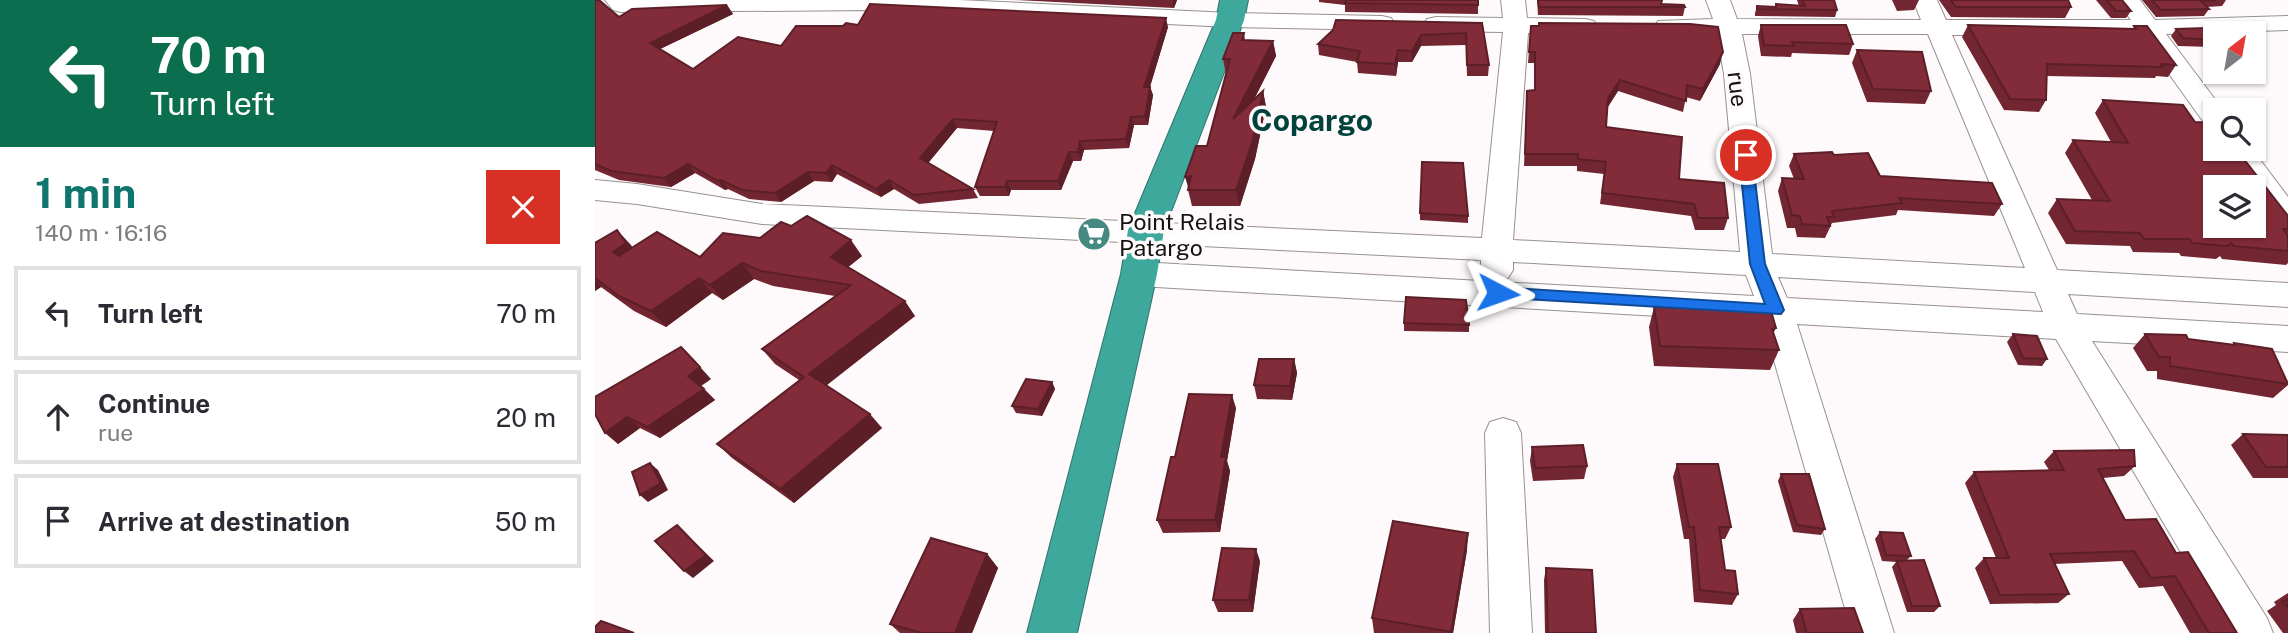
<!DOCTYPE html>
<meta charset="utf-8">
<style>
body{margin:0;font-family:"Public Sans",sans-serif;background:#f2f2f3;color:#2b2b33;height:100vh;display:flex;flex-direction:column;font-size:26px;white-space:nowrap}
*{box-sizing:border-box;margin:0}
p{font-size:23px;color:#7c7c81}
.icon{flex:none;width:38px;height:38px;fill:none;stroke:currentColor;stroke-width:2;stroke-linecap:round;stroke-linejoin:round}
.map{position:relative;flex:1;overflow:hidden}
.side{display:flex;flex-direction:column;background:#fff;width:595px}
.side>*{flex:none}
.top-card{background:#0b6e4f;color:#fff;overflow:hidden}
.needle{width:46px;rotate:31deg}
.controls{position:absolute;left:1608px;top:21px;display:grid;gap:14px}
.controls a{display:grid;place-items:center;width:63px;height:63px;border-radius:0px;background:#fff;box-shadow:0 2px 5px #0004;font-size:35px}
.pin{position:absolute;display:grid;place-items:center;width:60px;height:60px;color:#fff;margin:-30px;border:4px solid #fff;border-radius:50%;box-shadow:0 2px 7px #0007}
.me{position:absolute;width:77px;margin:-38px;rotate:94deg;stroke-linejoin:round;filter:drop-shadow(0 0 5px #0008)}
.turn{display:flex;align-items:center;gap:24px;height:147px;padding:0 35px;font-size:32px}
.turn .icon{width:91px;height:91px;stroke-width:2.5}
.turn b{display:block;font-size:49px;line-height:60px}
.round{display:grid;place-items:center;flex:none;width:74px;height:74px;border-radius:0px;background:#f2f2f3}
.summary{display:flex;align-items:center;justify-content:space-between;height:119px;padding:0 35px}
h1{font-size:42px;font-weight:700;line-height:52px;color:#0f766e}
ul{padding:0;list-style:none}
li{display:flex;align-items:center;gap:21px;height:94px;margin:0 14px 10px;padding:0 21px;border:4px solid #e1e1e2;border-radius:0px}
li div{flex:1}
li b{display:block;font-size:26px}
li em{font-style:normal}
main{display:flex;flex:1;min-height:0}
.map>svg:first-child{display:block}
</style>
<main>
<section class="side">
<div class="top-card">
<div class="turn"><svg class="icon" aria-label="left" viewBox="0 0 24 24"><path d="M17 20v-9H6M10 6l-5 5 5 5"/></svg><div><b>70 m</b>Turn left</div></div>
</div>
<div class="summary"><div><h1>1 min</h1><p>140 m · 16:16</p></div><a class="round" style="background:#d93025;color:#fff"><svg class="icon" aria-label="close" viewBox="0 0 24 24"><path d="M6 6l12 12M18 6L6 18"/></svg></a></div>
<ul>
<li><svg class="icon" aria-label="left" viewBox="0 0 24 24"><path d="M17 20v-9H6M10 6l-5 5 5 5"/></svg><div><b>Turn left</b></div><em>70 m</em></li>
<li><svg class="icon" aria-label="ahead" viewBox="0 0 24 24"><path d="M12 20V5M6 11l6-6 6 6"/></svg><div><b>Continue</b><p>rue</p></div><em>20 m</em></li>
<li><svg class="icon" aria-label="arrive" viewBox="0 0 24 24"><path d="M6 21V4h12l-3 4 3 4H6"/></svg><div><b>Arrive at destination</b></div><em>50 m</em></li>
</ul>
</section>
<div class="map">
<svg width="1693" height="633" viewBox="0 0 1693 633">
<rect width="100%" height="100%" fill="#fef9fa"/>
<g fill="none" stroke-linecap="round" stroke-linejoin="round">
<defs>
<g id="minor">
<polygon points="10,0 364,0 635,13 787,16 796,18 799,23 796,28 787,30 635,27 277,10 26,12 18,10"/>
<path d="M906 0H930L932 18 990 19 999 21 1002 26 999 31 990 33H933L918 240 1145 252 1129 74 1122 34 1063 31 1060 26 1063 21 1118 19 1111 0H1135L1142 19 1326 20 1318 0H1342L1351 20H1536L1521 0H1545L1560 20 1693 16V30L1571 34 1628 110H1620V126L1610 124 1546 35H1357L1462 270 1693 283V307L1473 294 1482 314 1693 326V352L1497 341 1672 618 1678 633H1633L1461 339 1202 324 1299 633H1257L1168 322 544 286 533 282 528 274 533 266 544 262 1159 296 1151 275 918 262V270L913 278 902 281 891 278 886 270V260L167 224 42 204 0 200V180L42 184 167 204 887 238 908 32 841 31 832 29 829 24 832 19 841 17 908 18ZM1147 34H1333L1430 268 1177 254 1155 74ZM1183 277 1440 292 1448 312 1192 298Z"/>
<polygon points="1629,149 1657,149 1693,197 1693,229 1682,226 1659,193 1659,187 1655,187"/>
<polygon points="908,418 921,422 926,433 937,633 895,633 890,433 895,422"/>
</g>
<polygon id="highway" points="625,0 653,0 649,20 569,230 562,274 482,633 432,633 526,274 533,230 621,20"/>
</defs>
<use href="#minor" stroke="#989091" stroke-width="2"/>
<use href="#highway" stroke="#30736b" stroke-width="2"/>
<use href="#minor" fill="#fff" fill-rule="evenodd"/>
<use href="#highway" fill="#3fa89c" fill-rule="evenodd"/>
</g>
<g fill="#712631">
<polygon points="0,0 24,17 132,5 138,14 65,49 98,69 263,25 573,27 555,87 558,95 553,125 539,125 534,148 489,150 486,161 478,161 466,190 416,190 414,196 385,196 380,187 399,131 362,128 333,163 378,189 383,198 324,204 299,189 286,197 242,174 237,182 219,181 186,202 154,199 133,189 130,190 100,173 76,187 24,180 0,170"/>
<polygon points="419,0 582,0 579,8"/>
<polygon points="724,0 883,0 883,14 750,12 750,5 724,2"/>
<polygon points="942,0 1067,0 1066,4 1090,7 1088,16 943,15"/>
<polygon points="1202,0 1239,0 1242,10 1240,17 1160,16 1160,13 1162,6 1180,7 1181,4 1204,6"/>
<polygon points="1297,0 1324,0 1319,10 1302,11"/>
<polygon points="1344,0 1473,0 1476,7 1470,18 1356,17"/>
<polygon points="1501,0 1527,0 1536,11 1531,18 1516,18"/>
<polygon points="1547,0 1631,0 1627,6 1612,7 1614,9 1609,16 1561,17"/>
<polygon points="887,23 894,65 893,76 872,76 871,45 826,46 817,62 803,62 801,76 763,73 762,62 724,55 723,44"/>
<polygon points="1166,25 1258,44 1254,55 1197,53 1196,57 1166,56 1163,36"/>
<polygon points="1373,25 1538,29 1539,26 1581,65 1573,77 1561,76 1560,78 1451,76 1451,100 1444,112 1409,110 1367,37"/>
<polygon points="936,26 1125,64 1105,101 1091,97 1088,112 1023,91 1012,108 1011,127 1084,179 1133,218 1129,230 1100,230 1096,216 1005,204 1009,174 982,171 982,166 929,166 932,91 939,90 939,63 933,63"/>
<polygon points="1581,29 1620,37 1620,43 1618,47 1583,46 1576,36"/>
<polygon points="649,33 650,40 678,41 681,56 659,99 668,91 671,107 660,159 645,206 597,206 593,190 612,146 631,75 628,59"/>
<polygon points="1262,50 1336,91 1330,104 1272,102 1257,63"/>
<polygon points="1508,100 1600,122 1693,216 1693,263 1691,265 1627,259 1625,256 1621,259 1586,256 1584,253 1538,252 1535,246 1471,244 1453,213 1462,199 1497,200 1470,153 1478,140 1516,142 1500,113"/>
<polygon points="1199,154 1239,155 1285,176 1407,204 1399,216 1303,210 1301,215 1237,223 1230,238 1202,237 1200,228 1192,228 1183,191 1187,178 1199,179 1194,166"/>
<polygon points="825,213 873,216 873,223 825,220"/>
<polygon points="22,230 37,248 105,257 267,256 253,267 320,316 231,385 287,428 199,503 137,458 122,444 204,380 180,364 167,349 240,296 178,286 159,279 128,300 117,293 71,327 39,311 6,287 0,291 0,243"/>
<polygon points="1059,307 1181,328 1178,334 1184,350 1175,370 1059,366 1054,327"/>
<polygon points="809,323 874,325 874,332 809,331"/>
<polygon points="1418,334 1452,359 1447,366 1423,365 1412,342"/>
<polygon points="1550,334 1637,345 1639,343 1693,383 1693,385 1678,398 1562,379 1562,371 1552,371 1538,348"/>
<polygon points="699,359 702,373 697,400 662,399 659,385"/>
<polygon points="116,379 106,386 120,400 65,438 45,428 23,444 0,414"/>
<polygon points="457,382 460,389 447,416 421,413 417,406"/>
<polygon points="641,408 632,461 635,471 625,532 568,533 562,520 580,457"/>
<polygon points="1648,434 1693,435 1693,478 1658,478 1636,445"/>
<polygon points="937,447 992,466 989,479 938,481 935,461"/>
<polygon points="1459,451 1540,466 1529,476 1508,478 1530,520 1581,553 1642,633 1595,633 1568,586 1544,588 1527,561 1459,564 1474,594 1463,603 1395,604 1380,568 1389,558 1401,558 1370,483 1379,472 1454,470 1449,462"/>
<polygon points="1082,464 1136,527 1130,539 1126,539 1130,570 1143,594 1137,605 1099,602 1094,539 1089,539 1078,477"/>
<polygon points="1186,474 1230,529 1226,535 1198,532 1183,481"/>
<polygon points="1285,532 1316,556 1312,560 1345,606 1339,612 1312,612 1297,567 1301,562 1287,561 1280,539"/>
<polygon points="872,550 858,633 779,633 777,618"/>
<polygon points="392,554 403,568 377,633 305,633 295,624"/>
<polygon points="665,561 658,612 623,612 618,600"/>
<polygon points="951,568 1001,633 950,633 949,580"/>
<polygon points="1693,593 1693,633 1688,633 1672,611 1681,605 1679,602"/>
<polygon points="1205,609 1268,633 1201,633 1198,620"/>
</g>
<g fill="#5c1f28">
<polygon points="578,0 582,0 579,8"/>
<polygon points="132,5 138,14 61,51 55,43"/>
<polygon points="571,18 573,27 552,96 549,87"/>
<polygon points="826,35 826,46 817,62 817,51"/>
<polygon points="678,41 681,56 641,135 638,119"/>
<polygon points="803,50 803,62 801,76 800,64"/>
<polygon points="1128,52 1125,64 1105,101 1108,89"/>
<polygon points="1025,80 1023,91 1011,110 1013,98"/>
<polygon points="555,87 558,95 553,125 550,116"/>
<polygon points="668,91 671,107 660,159 645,206 641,190"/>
<polygon points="536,117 539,125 534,148 531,139"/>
<polygon points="358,119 362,128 330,167 325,158"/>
<polygon points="485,141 489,150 486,161 483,152"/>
<polygon points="474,152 478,161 466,190 463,181"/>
<polygon points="93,164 100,173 76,187 69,178"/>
<polygon points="237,165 242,174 237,182 231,173"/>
<polygon points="213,172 219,181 186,202 180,193"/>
<polygon points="596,176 594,190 590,177"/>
<polygon points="126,180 133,189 130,190 123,181"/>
<polygon points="294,180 299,189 286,197 281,189"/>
<polygon points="412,181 416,190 414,196 410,187"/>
<polygon points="22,230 36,245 45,259 32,268 18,252"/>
<polygon points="256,240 267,256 246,273 236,257"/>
<polygon points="147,263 159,279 128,300 115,285"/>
<polygon points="104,278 117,293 71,327 56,311"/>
<polygon points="0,280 6,287 0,291"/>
<polygon points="310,301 320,316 227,389 214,374"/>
<polygon points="97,358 116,379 104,387 93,376"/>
<polygon points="699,359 702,373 697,400 695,386"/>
<polygon points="457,382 460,389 447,416 443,409"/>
<polygon points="109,389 120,400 65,438 52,427"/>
<polygon points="637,395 641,408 632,461 635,471 625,532 620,520 626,457"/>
<polygon points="275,414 287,428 199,503 185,489"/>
<polygon points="32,417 45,428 23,444 10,433"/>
<polygon points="55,463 63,470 73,490 53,502 45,495"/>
<polygon points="82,525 119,561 98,578 89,571"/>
<polygon points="873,533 872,550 858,633 856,633"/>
<polygon points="661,549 665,561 658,612 654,600"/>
<polygon points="392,554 403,568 377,633 360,633"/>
</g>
<g fill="#832c39" stroke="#5c1f28" stroke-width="2" fill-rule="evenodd">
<polygon points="0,0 4,0 24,17 37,9 132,5 55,43 98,69 143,37 186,46 201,26 248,26 251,23 263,25 275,4 571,18 549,87 555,87 550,116 536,117 531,139 485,141 483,152 474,152 463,181 412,181 410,187 380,187 402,122 358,119 325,158 378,189 319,195 294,180 281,189 237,165 231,173 213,172 180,193 147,190 126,180 123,181 93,164 69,178 16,171 0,164"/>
<polygon points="751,0 883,0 883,5 750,3"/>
<polygon points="943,0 1067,0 1066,4 1089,5 1090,7 944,7"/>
<polygon points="1207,0 1239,0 1242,10 1162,9 1162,6 1181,7 1181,4 1210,6"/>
<polygon points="1356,0 1473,0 1476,7 1361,7"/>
<polygon points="1511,0 1527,0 1536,11 1521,11"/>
<polygon points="1557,0 1621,0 1606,1 1614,9 1566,10"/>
<polygon points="741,20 887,23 894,65 872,65 871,33 826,35 817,51 803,50 800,64 762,62 765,51 723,44 738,30"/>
<polygon points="944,23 1095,24 1123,27 1128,52 1108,89 1092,85 1091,101 1025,80 1013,98 1011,127 1087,137 1084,179 1129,183 1133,218 1103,218 1099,204 1007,193 1011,162 983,159 983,154 930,154 932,91 940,90 940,52 934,52 936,26 944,26"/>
<polygon points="1166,25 1251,25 1258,44 1197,42 1199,46 1169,45"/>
<polygon points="1373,25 1541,29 1539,26 1552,26 1581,65 1566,64 1567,67 1452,64 1451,100 1415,99"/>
<polygon points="1613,28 1620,37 1620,40 1588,38 1581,29"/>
<polygon points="638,33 649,33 647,40 678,41 638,119 668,91 657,143 641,190 593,190 596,176 590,177 601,146 612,146 635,59 628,59"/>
<polygon points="1262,50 1327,52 1336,91 1278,89"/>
<path d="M1508 100 1588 105 1600 122 1620 123V149H1641L1693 216V229H1688L1693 236V251L1639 246 1636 243 1633 246 1597 243 1595 239H1549L1545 233 1480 231 1462 199 1515 201 1478 140 1533 143ZM1620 187H1659V226H1620Z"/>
<polygon points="1237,152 1239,155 1273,153 1285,176 1397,183 1407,204 1304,198 1307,203 1237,211 1239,217 1232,217 1235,226 1207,224 1205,216 1197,215 1187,178 1209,179 1199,154"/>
<polygon points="827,162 868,163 873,216 825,213"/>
<polygon points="212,216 256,240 236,257 310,301 214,374 275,414 185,489 122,444 209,377 167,349 256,285 166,271 147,263 115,285 104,278 56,311 24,296 0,278 0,243 22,230 31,243 18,252 24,256 62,232 105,257 128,233 165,238 186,222 196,226"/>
<polygon points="811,297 871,300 874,325 809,323"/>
<polygon points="1059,307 1176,311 1181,328 1177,329 1184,350 1065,346"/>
<polygon points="1418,334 1442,336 1452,359 1428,358"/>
<polygon points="1550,334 1591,335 1593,339 1640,345 1639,343 1677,349 1693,384 1575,366 1575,357 1564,357"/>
<polygon points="86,347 105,367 93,376 109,389 52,427 32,417 10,433 0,414 0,397"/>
<polygon points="664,359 699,359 695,386 659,385"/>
<polygon points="431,379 457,382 443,409 417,406"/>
<polygon points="594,394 637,395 626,457 631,457 620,520 562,520 576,457 580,457"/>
<polygon points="1648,434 1693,435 1693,467 1671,467"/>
<polygon points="988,445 992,466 940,468 937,447"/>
<polygon points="1539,450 1540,466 1503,469 1530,520 1561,519 1581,553 1593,552 1642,633 1614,633 1580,576 1556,578 1539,551 1455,554 1474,594 1405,595 1389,558 1414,558 1379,472 1469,470 1459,451"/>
<polygon points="55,463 66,483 45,495 37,472"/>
<polygon points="1082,464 1123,464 1136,527 1124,527 1130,570 1140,571 1143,594 1105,590 1099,527 1094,527"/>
<polygon points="1186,474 1214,474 1230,529 1202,525"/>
<polygon points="798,521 873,533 856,632 777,618"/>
<polygon points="82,525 111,555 89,571 60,541"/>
<polygon points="1285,532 1308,533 1316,556 1291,555"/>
<polygon points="336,538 392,554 360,633 327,633 295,624"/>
<polygon points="627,548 661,549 654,600 618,600"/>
<polygon points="1329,560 1345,606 1317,606 1302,561"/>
<polygon points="951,568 997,570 1001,633 953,633"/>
<polygon points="1693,600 1693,608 1688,601"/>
<polygon points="1259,608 1268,633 1212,633 1205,609"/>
<polygon points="6,621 39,633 0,633 0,627"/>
</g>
<polygon fill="#1a73e8" stroke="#114b97" stroke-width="2" points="1151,151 1157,155 1170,264 1189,310 1186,314 897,297 895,293 897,289 903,287 1170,304 1155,264 1144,155"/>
<defs>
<symbol id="supermarket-disc" viewBox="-11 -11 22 22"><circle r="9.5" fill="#458a82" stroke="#fef9fa"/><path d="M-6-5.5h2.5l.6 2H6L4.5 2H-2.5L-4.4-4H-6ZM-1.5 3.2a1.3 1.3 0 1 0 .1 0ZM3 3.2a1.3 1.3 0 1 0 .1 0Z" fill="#fff"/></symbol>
</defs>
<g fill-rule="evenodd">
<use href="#supermarket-disc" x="480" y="215" width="38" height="38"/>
</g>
<g text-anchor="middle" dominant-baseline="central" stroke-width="7" stroke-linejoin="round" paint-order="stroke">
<g font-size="23" fill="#141111" stroke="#fef9fa">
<text transform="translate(1143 89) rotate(83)">rue</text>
</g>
<g font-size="23" fill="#141111" stroke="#fef9fa" text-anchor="start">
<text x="524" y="221">Point Relais<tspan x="524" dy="26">Patargo</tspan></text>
</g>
<g font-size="30" font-weight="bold" fill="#01423d" stroke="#fef9fa">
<text x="717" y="120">Copargo</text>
</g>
</g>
</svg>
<div class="controls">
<a><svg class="needle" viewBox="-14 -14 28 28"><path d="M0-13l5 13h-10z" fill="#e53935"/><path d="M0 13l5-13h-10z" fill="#7c7c81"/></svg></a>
<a><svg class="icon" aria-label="search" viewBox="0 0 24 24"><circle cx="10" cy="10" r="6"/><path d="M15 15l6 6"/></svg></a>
<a><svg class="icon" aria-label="layers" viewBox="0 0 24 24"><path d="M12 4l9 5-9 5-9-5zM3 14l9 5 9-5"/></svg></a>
</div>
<div class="pin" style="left:1151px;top:155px;background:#d93025"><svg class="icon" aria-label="arrive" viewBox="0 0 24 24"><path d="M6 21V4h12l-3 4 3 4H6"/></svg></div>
<svg class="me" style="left:903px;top:293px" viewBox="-20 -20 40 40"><path d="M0-17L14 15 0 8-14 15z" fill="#1a73e8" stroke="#fff" stroke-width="4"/></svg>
</div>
</main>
